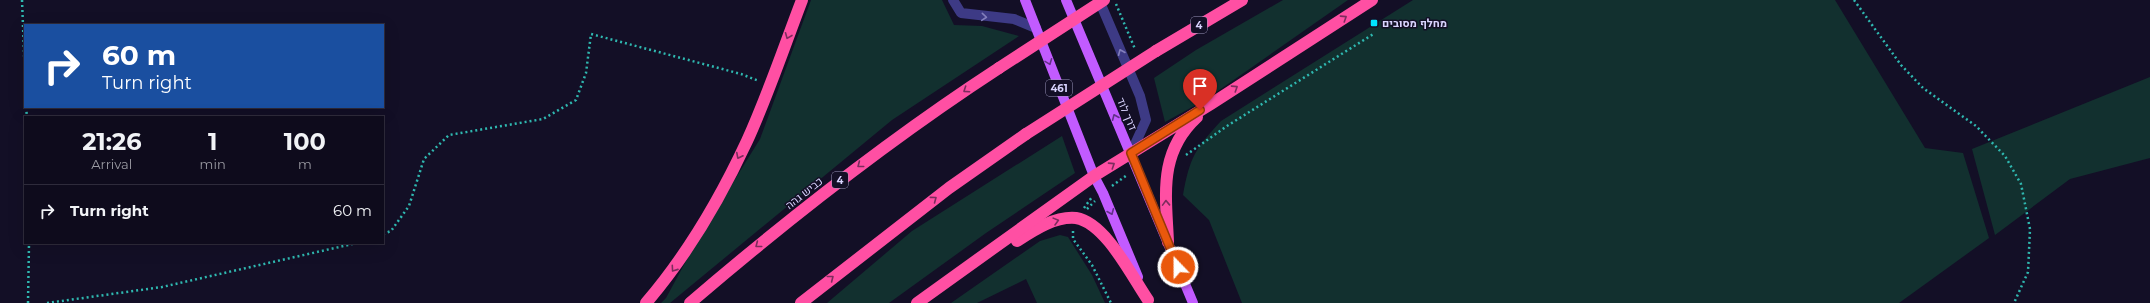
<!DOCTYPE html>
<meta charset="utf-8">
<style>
body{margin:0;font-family:Montserrat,Heebo,sans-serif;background:#1c1929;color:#f1f3f6;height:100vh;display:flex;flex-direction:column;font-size:15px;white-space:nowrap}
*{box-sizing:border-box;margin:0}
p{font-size:13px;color:#9b9ba3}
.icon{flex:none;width:22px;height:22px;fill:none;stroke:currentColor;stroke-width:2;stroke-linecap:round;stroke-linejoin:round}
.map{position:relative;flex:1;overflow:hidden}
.details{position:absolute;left:24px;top:116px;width:360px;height:128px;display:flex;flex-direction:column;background:#0e0b1c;border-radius:0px;box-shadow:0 4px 16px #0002,0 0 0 1px #2e2b3b}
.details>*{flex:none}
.top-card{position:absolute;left:24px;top:24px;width:360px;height:84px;border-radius:0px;box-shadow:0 4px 16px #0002,0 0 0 1px #2e2b3b;background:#1a4fa0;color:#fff;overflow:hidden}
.pin{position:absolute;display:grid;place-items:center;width:34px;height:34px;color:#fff;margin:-41px -17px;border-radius:50% 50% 50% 0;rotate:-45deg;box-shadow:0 0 4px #0007}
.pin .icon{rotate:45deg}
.me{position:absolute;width:44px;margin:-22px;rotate:338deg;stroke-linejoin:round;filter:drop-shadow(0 0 3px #0008)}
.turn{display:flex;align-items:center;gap:14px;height:84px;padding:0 12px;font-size:18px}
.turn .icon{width:52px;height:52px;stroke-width:2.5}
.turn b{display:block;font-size:28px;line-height:34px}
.eta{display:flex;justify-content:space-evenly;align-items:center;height:68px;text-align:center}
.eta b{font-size:24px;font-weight:700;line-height:28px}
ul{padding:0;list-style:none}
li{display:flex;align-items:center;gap:12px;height:52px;padding:0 12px;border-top:1px solid #2e2b3b}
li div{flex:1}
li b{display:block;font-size:15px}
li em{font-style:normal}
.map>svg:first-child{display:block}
</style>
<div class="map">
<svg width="2150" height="303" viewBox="0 0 2150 303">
<rect width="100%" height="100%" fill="#130f26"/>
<g fill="#12302f">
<polygon points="811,0 942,0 954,25 982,26 1019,36 892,120 670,303 661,303 666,298 698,239 760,139"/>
<polygon points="1283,0 1348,0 1205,100 1165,122 1154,78 1196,50"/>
<path d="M1413 0H1835L1925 148 1963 153 1989 238 1899 303H1242L1209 220 1183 195C1190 157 1195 149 1221 121Z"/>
<polygon points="2150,77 2150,158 2070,179 1995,235 1972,149"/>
<polygon points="1062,136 1075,173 986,233 889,303 827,303 912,231"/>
<polygon points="1060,235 1068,237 1092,275 1105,303 1037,303 1026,279 977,303 951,303 1040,241"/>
</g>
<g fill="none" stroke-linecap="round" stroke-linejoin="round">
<g stroke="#2fb8b0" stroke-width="2.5" stroke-dasharray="2 3" stroke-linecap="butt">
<polyline points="22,0 25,79"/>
<polyline points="1854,0 1901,65 1923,88 1976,126 2005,156 2021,184 2030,229 2028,272 2014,303"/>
<polyline points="1116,4 1135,49"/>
<polyline points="26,107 27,117"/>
<polyline points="1186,155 1227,126 1375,33"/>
<polyline points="1112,186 1127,175"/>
<polyline points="1084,208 1092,197"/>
<polyline points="1087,209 1095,201"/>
<polyline points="1073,231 1073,239 1092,265 1111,303"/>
<polyline points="383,234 391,231 409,206 424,159 449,135 543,119 576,100 586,73 591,34 741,74 759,81"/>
<polyline points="28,303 29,243"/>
<polyline points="47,303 162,287 357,243"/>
</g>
<g stroke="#3d3a85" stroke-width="10">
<polyline points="953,0 961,13 1014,19 1036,28"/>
<polyline points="1099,0 1140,96 1146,120 1131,153"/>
</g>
<g stroke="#c25bff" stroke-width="10">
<polyline points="1025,0 1094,176 1103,193 1138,277"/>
<polyline points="1066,0 1193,303"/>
</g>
<g stroke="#ff4fa3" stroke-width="12">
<polyline points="1156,51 1242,0"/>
<path d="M1017 241C1034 230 1055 216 1076 218 1106 223 1132 277 1148 300"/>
<path d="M1168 242C1166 195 1158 153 1197 117"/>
<path d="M646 303C688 254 720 199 747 141 768 95 784 47 802 0"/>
<path d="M690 303C788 219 890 139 999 68"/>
<polyline points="801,303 949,188 1026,134"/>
<polyline points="917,303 1094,176 1211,104 1372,0"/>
</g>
<g stroke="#ff4fa3" stroke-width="12">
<polyline points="999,68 1104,0"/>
<polyline points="1026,134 1156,51"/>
</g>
</g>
<defs><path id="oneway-chevron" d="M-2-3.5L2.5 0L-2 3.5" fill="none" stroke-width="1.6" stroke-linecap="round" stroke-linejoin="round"/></defs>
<g stroke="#837fbc">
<use href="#oneway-chevron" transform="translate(984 17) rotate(5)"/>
<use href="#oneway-chevron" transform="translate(1121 52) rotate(-113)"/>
</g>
<g stroke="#7d2c5e">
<use href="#oneway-chevron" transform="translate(1344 18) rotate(-33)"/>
<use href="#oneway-chevron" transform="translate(788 36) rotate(112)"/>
<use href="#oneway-chevron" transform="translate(1235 88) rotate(-33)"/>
<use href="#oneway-chevron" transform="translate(966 90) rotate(146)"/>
<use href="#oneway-chevron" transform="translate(739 156) rotate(117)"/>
<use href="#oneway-chevron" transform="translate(860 165) rotate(142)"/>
<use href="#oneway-chevron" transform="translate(1112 165) rotate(-33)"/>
<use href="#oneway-chevron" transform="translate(934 199) rotate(-37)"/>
<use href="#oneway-chevron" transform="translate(1166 203) rotate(-92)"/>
<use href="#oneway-chevron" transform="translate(1056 221) rotate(-15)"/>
<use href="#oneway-chevron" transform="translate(758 245) rotate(142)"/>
<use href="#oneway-chevron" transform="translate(674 269) rotate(125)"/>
<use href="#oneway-chevron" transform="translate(831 278) rotate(-38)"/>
</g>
<g stroke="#623188">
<use href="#oneway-chevron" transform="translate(1049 62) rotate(69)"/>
<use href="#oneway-chevron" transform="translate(1115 117) rotate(-113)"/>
<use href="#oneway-chevron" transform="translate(1111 212) rotate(67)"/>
</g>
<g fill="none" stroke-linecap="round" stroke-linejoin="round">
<defs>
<polyline id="route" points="1178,267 1131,153 1200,110"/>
</defs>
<use href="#route" stroke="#983908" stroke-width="10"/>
<use href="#route" stroke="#ea580c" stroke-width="7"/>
</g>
<rect fill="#00e5ff" stroke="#130f26" stroke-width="1.5" x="1370" y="19" width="8" height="8" rx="2"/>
<g text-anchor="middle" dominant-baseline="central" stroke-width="3" stroke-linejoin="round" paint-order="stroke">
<g fill="#130f26" stroke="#9e99be" stroke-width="1">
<rect x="1191" y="17" width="16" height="16" rx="3"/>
<rect x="1046" y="80" width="26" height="16" rx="3"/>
<rect x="832" y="172" width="16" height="16" rx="3"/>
</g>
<g font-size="10" font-weight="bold" fill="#d9d4ff">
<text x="1199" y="25">4</text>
<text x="1059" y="88">461</text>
<text x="840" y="180">4</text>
</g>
<g font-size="11" font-weight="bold" fill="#d9d4ff" stroke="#130f26" text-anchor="start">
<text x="1382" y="23">מחלף מסובים</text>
</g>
<g font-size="11" fill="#d9d4ff" stroke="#130f26">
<text transform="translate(1127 114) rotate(67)">דרך לוד</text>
<text transform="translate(804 193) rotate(-38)">כביש גהה</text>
</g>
</g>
</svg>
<div class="pin" style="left:1200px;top:110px;background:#d93025"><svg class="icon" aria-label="arrive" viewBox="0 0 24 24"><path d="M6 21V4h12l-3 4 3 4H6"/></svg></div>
<svg class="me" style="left:1178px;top:267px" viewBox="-20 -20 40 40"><circle r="17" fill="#ea580c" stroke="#fff" stroke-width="3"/><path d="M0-11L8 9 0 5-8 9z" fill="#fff"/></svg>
<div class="top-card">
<div class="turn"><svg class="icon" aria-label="right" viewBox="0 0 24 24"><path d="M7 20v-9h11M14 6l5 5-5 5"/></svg><div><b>60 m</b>Turn right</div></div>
</div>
<section class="details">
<div class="eta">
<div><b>21:26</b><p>Arrival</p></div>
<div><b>1</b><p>min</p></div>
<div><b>100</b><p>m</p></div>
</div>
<ul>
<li><svg class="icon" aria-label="right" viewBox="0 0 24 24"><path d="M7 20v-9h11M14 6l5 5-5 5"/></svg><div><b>Turn right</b></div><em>60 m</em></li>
</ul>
</section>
</div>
